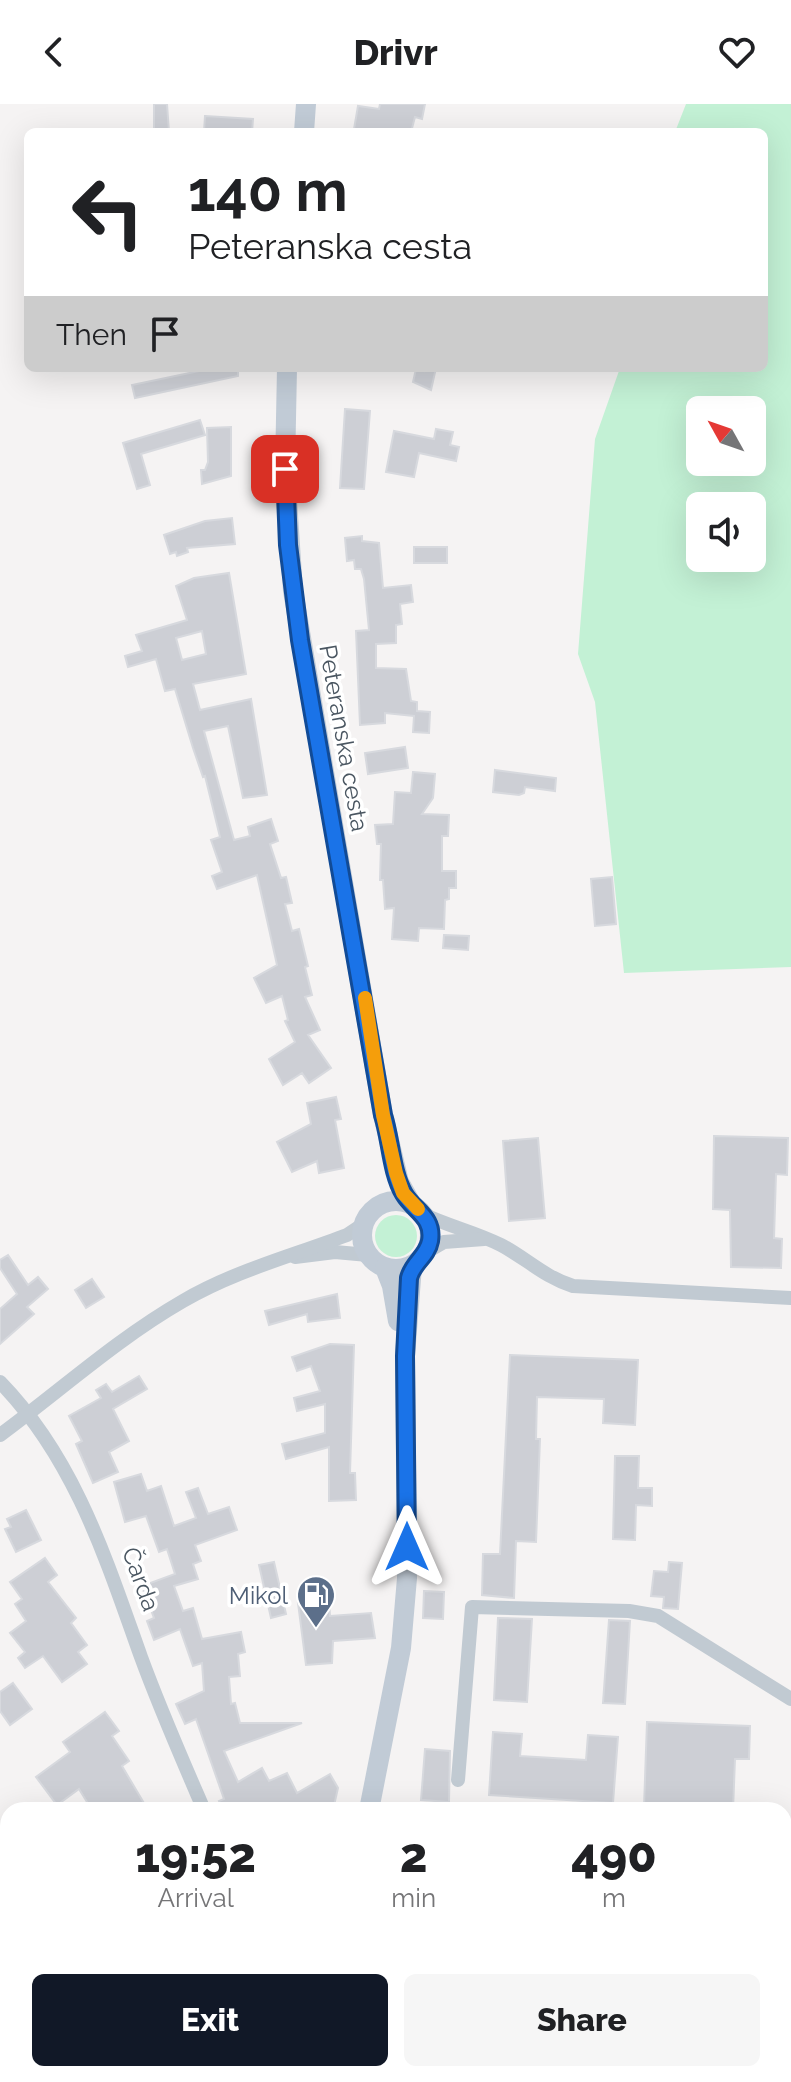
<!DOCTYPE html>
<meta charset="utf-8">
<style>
body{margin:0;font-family:Raleway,sans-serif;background:#f6f6f6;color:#202124;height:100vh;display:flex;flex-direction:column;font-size:30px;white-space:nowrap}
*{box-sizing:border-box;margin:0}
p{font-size:26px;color:#757577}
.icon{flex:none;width:44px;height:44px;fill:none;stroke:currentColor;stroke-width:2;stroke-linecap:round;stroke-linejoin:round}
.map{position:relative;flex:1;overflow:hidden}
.side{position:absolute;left:0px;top:1698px;width:792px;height:280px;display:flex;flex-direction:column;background:#fff;border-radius:24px 24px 0 0;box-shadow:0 8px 32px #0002}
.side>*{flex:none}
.top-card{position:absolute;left:24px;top:24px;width:744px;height:244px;border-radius:12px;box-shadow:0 8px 32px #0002;background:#fff;color:#202124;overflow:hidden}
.needle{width:52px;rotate:310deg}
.controls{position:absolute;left:686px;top:292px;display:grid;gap:16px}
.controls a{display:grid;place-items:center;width:80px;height:80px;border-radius:12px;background:#fff;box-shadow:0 8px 32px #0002;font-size:40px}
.pin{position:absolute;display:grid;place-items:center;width:68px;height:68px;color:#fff;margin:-34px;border-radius:16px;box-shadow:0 4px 12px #0006}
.me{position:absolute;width:88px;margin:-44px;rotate:0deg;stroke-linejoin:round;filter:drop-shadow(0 0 6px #0008)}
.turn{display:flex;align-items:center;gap:28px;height:168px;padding:0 32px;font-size:36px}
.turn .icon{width:104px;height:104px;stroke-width:2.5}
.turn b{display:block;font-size:56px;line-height:68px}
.then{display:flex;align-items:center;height:76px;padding:0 32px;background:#0003;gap:16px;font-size:30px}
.eta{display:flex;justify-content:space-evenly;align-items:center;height:136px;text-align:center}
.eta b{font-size:48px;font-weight:800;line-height:56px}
.primary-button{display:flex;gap:16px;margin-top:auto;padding:16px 32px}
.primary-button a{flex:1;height:92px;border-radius:12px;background:#111827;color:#fff;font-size:32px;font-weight:800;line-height:92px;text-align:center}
.primary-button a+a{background:#f6f6f6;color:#202124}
header{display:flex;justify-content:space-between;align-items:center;height:104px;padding:0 32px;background:#fff;font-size:36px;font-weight:800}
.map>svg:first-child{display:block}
</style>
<header><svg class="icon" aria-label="back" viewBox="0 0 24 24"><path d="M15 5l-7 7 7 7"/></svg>Drivr<svg class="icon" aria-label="heart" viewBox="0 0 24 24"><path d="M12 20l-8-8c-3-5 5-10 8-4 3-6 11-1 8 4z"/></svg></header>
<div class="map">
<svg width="791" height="1978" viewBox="0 0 791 1978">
<rect width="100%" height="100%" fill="#f5f3f3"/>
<g fill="#c3f1d5" fill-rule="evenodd">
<path d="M686 0H791V863L624 869 595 598 578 550 595 335 620 264H764V28H675ZM700 306H752V358H700ZM700 402H752V454H700Z"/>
<circle cx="396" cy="1132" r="21"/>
</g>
<g fill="#cdcfd5" stroke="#d7d9de" stroke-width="2" fill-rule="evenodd">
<polygon points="154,0 167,0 169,28 154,28"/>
<polygon points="380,0 425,0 422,15 415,13 411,28 354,25 358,2 379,5"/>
<polygon points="205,12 253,15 252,28 204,28"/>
<polygon points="424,264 436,264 431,286 413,278 416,265 424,267"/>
<polygon points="199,267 238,267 238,272 135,294 132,281"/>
<polygon points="345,305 370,307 364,385 340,384"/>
<polygon points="200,316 205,331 141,350 150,381 137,385 123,339"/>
<polygon points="231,323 231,372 202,380 201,366 205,366 208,358 207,324"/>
<polygon points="436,325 453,328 450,341 459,343 456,357 419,349 414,373 386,368 394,327 434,335"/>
<polygon points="232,414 235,440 187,444 188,448 177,452 176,448 170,450 164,431 205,417"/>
<polygon points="362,432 362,437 379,439 383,484 411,481 413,498 400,500 402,520 396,521 396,539 376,540 376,564 406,565 411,597 417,598 417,607 430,608 429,629 413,628 414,612 385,609 385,619 360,621 356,527 369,526 364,475 361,465 355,465 354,456 347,457 345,434"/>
<rect x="414" y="443" width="33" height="16"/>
<path d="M229 469 246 570 193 580 200 606 251 595 267 691 243 694 228 622 204 627 234 736 250 732 248 723 271 715 278 737 270 740 281 774 286 773 292 799 285 800 292 827 299 825 308 862 305 863 312 891 305 893 320 926 308 931 331 964 309 979 302 969 283 981 269 955 295 938 285 917 288 916 282 892 266 899 254 874 277 861 257 771 217 785 212 772 222 768 211 736 220 733 205 672 203 673 193 644 175 585 165 587 156 555 128 563 125 552 142 547 136 531 187 516 176 482 194 474ZM202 527 206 550 182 556 176 534Z"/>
<polygon points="405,643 408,664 368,670 365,649"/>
<polygon points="495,666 556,674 555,687 525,683 524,689 519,691 493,688"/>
<polygon points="413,668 435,670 433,694 422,710 449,711 448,732 442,732 442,767 456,767 456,784 449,784 449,795 445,796 444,825 419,824 418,837 392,835 394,804 385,805 383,776 380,776 381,740 377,740 375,721 393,720 395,688 411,689"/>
<polygon points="612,773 616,820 595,822 591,775"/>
<polygon points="444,831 469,832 468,846 443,844"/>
<polygon points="336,993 341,1015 335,1016 344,1064 319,1069 317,1057 292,1068 277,1038 311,1020 307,999"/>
<polygon points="714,1032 788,1034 787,1071 776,1070 774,1134 782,1135 781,1164 731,1163 730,1106 713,1105"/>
<polygon points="538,1034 545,1114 509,1117 503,1037"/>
<polygon points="8,1151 28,1181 38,1173 48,1185 27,1203 34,1210 0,1240 0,1205 17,1190 0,1164 0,1156"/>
<polygon points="92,1175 104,1193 86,1204 75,1186"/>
<polygon points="337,1190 340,1214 308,1218 307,1210 269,1221 265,1207"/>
<polygon points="330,1240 354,1241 350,1369 355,1369 356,1396 329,1397 329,1343 286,1355 282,1340 325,1329 325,1300 297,1307 294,1294 320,1287 311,1262 297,1267 292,1253"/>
<polygon points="510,1251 638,1256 635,1321 603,1319 604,1295 537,1293 536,1335 540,1335 536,1438 516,1437 514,1494 482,1491 483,1450 500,1450"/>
<polygon points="139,1272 147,1285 113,1305 129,1337 109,1348 118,1368 93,1379 76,1340 82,1337 69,1312 101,1294 96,1286 106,1280 112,1288"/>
<polygon points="615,1352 639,1352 638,1384 652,1384 652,1402 636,1401 635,1436 613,1435"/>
<polygon points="141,1370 147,1387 161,1382 174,1422 196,1414 186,1388 198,1384 208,1410 229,1403 237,1426 195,1441 201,1457 193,1460 198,1475 174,1482 183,1507 193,1504 202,1535 241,1528 245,1548 238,1550 240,1572 229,1573 231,1600 235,1599 240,1619 302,1619 224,1647 238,1678 262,1664 269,1677 287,1669 297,1689 330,1670 338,1684 333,1706 223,1706 219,1697 224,1695 196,1615 185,1620 176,1600 204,1587 202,1559 193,1562 180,1525 154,1536 147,1517 154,1514 142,1482 175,1470 167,1445 159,1448 146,1412 125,1418 114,1378"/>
<polygon points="26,1406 41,1436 16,1448 5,1425 11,1423 7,1415"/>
<polygon points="45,1454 57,1471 48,1478 76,1514 71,1519 87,1541 78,1548 87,1560 62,1578 43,1552 25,1564 18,1554 25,1548 10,1529 26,1517 15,1500 22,1495 10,1478"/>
<polygon points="274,1458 286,1510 271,1514 259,1461"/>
<polygon points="669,1458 682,1459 678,1505 663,1504 664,1493 651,1492 654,1467 668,1468"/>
<polygon points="424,1487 444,1488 443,1515 423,1514"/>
<polygon points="329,1496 330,1512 371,1509 375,1534 333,1537 332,1559 306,1561 298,1499"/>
<polygon points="498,1514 532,1515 527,1598 494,1596"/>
<polygon points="609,1516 630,1517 625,1600 603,1599"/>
<polygon points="13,1579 32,1605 10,1621 0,1607 0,1588"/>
<polygon points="105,1608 119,1627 112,1632 129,1657 122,1662 148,1706 92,1706 79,1685 57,1701 36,1673 70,1648 63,1638"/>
<polygon points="647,1618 750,1622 749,1655 735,1655 733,1706 644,1703"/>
<polygon points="493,1628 522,1630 520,1652 586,1656 588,1631 618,1633 613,1699 489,1691"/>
<polygon points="425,1645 450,1647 449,1698 421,1696"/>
</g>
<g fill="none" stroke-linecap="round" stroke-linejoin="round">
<g stroke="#c1cad2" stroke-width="14">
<path d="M423 1110C448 1122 475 1128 501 1141 526 1154 544 1173 573 1182L791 1194"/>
<polyline points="425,1149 444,1138 484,1135"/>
<polyline points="295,1153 335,1148 368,1151"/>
<path d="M0 1278C75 1355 106 1455 141 1553 160 1605 182 1655 204 1706"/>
<path d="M0 1331C61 1286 117 1235 183 1197 234 1167 292 1152 347 1131L365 1119"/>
<polyline points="458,1676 472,1503 629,1507 658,1512 791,1595"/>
<polyline points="784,1748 791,1748"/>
</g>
<g stroke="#c1cbd6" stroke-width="20">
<polyline points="304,28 306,0"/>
<polyline points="287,264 285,365 293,487 383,1011 399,1078 412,1101"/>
<circle cx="396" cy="1131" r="34"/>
<polyline points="385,1164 392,1182 398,1217"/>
<polyline points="369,1706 401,1544 407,1474 405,1252 412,1162"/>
<polyline points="333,1970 334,1978"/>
</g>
</g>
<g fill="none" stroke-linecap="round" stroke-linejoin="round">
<defs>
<path id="route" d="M285 365 288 441 300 536 383 1011C391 1036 391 1068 404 1090 414 1107 434 1113 430 1137 427 1153 413 1158 409 1174L405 1252 407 1443"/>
</defs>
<use href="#route" stroke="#114b97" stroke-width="20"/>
<use href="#route" stroke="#1a73e8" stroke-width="14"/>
<polyline stroke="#f59e0b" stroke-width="14" points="365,894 383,1011 396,1069 403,1089 418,1105"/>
</g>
<defs>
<symbol id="fuel-pin" viewBox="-11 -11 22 30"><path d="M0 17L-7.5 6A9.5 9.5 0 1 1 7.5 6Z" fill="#5c6f8a" stroke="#fff"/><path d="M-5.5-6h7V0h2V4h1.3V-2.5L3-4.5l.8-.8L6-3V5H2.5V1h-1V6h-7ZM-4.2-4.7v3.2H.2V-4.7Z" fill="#fff"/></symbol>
</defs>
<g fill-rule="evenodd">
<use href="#fuel-pin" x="294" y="1469" width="44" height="60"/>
</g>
<g text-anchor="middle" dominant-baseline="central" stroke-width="7" stroke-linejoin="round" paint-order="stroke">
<g font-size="24" fill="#4a5661" stroke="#fff">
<text transform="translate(344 634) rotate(80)">Peteranska cesta</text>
<text transform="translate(141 1475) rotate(70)">Čarda</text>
</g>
<g font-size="24" fill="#4e5e75" stroke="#fff" text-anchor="end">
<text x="288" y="1491">Mikol</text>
</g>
</g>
</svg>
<div class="controls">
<a><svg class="needle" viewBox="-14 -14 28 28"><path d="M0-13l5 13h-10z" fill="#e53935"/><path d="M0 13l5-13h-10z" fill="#757577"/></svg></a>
<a><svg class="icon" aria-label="sound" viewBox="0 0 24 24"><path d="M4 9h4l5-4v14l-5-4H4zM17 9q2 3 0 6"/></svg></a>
</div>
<div class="pin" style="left:285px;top:365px;background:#d93025"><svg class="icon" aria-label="arrive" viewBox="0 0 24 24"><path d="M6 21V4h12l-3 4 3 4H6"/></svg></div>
<svg class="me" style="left:407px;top:1443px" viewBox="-20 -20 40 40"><path d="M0-17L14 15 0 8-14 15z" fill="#1a73e8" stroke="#fff" stroke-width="4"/></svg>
<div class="top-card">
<div class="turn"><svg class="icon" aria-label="left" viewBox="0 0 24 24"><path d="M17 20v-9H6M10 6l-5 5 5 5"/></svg><div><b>140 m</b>Peteranska cesta</div></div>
<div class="then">Then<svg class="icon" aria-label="arrive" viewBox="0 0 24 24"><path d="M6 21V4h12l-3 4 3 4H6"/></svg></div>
</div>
<section class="side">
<div class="eta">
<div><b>19:52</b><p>Arrival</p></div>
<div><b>2</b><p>min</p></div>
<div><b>490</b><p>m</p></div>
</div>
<div class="primary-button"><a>Exit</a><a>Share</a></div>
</section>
</div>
